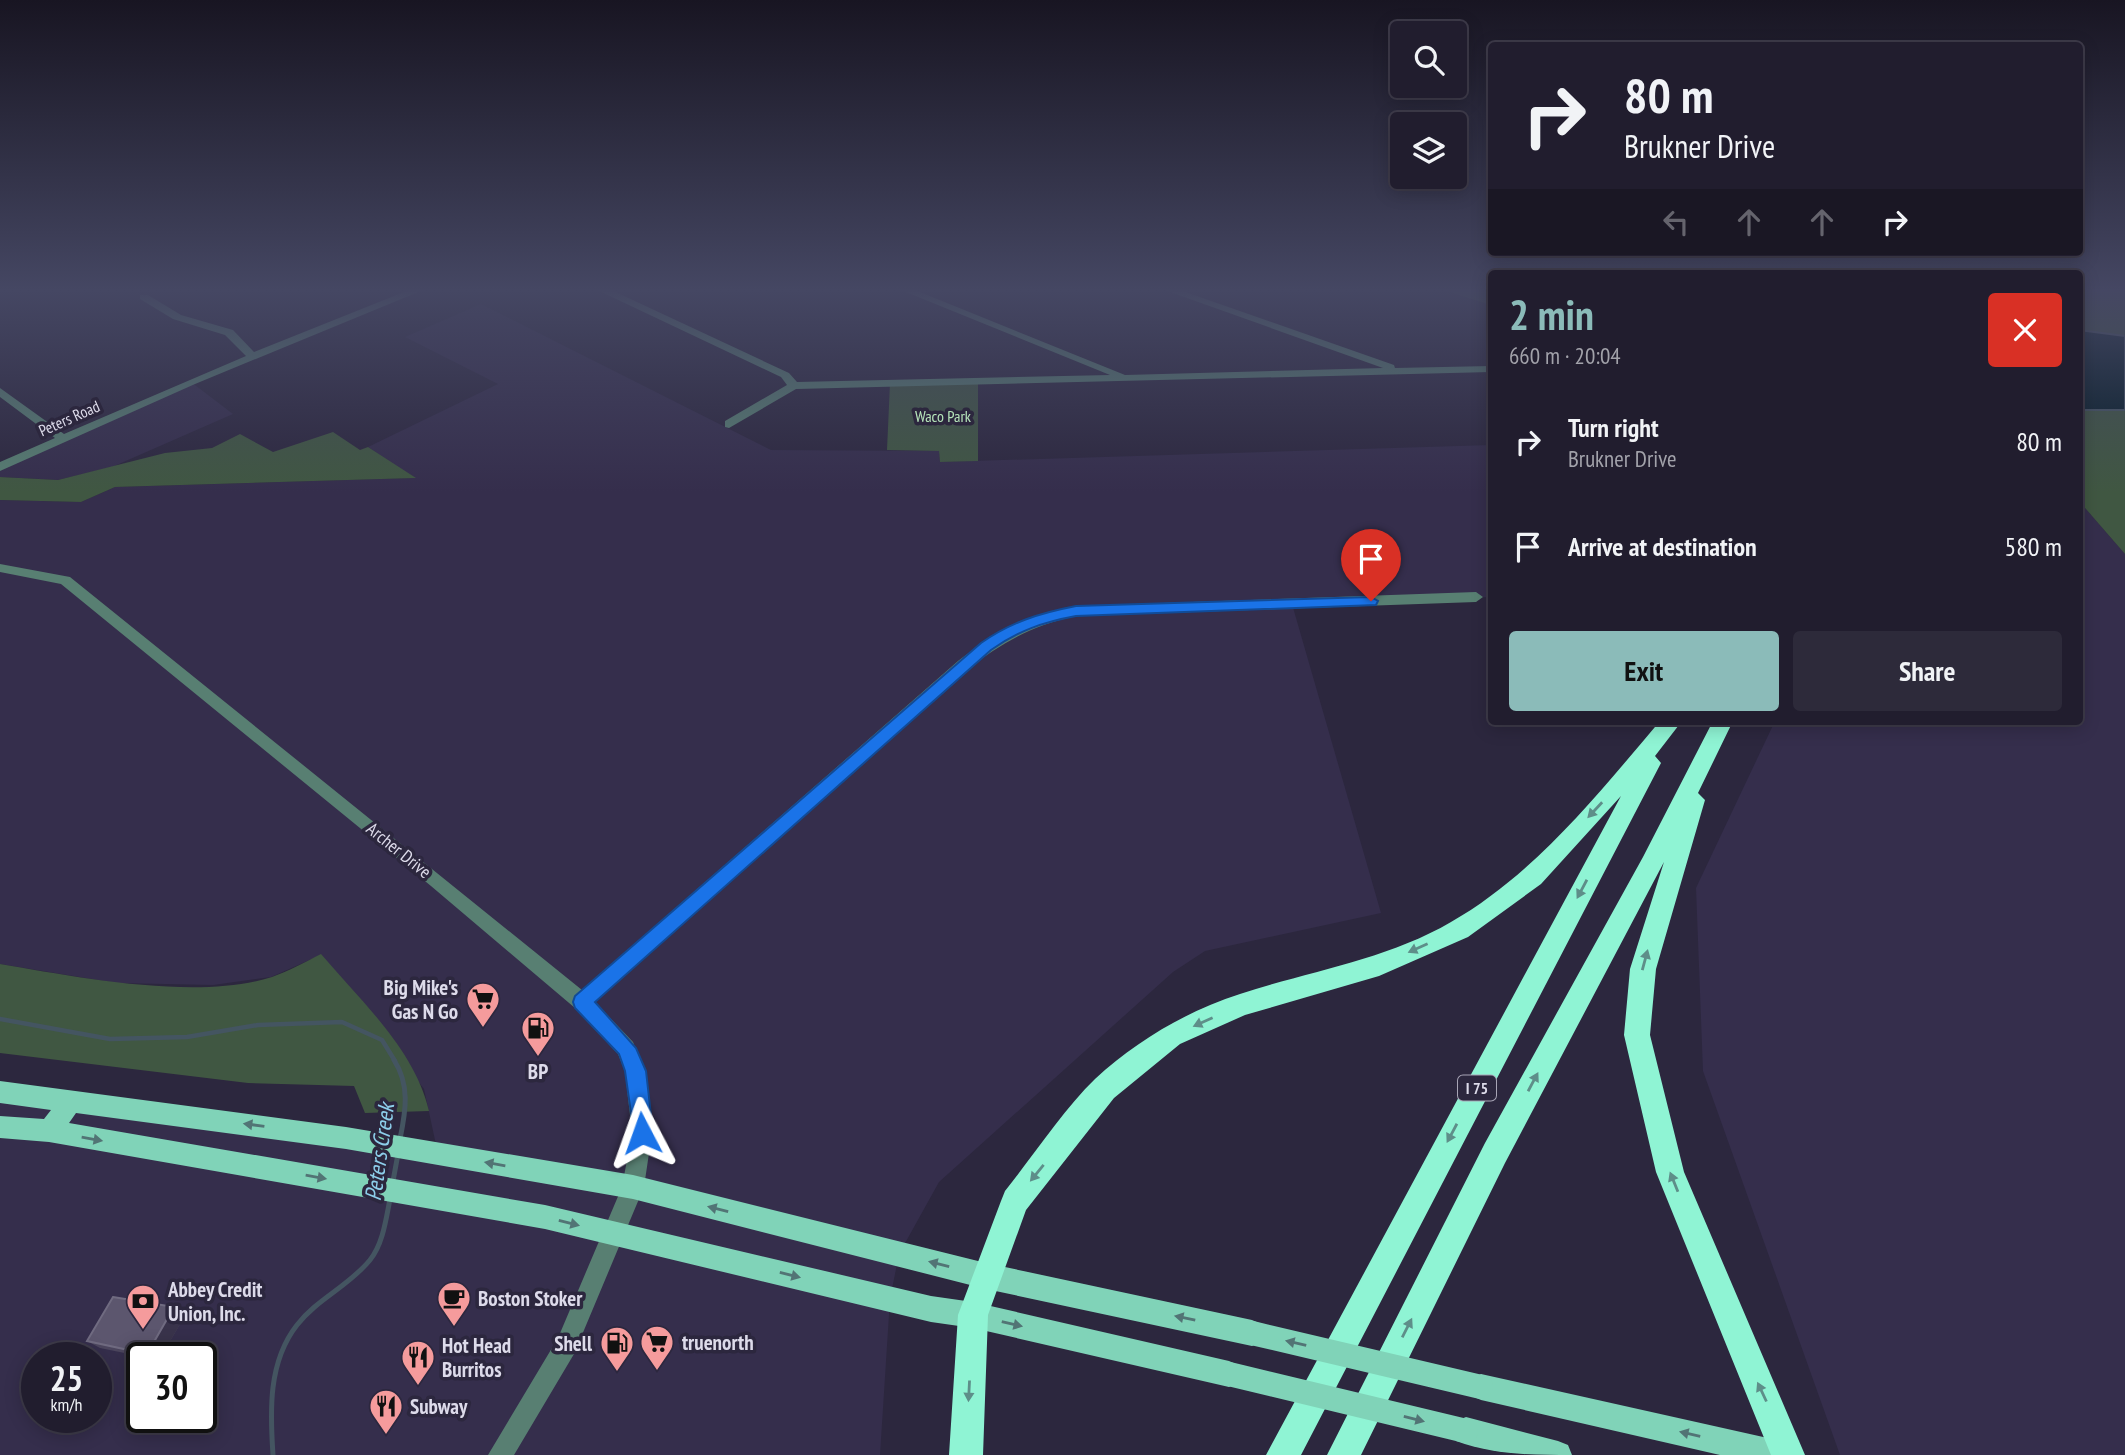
<!DOCTYPE html>
<meta charset="utf-8">
<style>
body{margin:0;font-family:"PT Sans Narrow",sans-serif;background:#2d2a3a;color:#f1f3f6;height:100vh;display:flex;flex-direction:column;font-size:26px;white-space:nowrap}
*{box-sizing:border-box;margin:0}
p{font-size:23px;color:#a2a2aa}
.icon{flex:none;width:38px;height:38px;fill:none;stroke:currentColor;stroke-width:2;stroke-linecap:round;stroke-linejoin:round}
.map{position:relative;flex:1;overflow:hidden}
.drawer{position:absolute;left:1488px;top:270px;width:595px;height:455px;display:flex;flex-direction:column;background:#211d2e;border-radius:7px;box-shadow:0 4px 18px #0003,0 0 0 2px #3e3b4a}
.drawer>*{flex:none}
.guide{position:absolute;left:1488px;top:42px;width:595px;height:214px;border-radius:7px;box-shadow:0 4px 18px #0003,0 0 0 2px #3e3b4a;background:#211d2e;color:#f1f3f6;overflow:hidden}
.buttons{position:absolute;left:1390px;top:21px;display:grid;gap:14px}
.buttons a{display:grid;place-items:center;width:77px;height:77px;border-radius:7px;background:#211d2e;box-shadow:0 4px 18px #0003,0 0 0 2px #3e3b4a;font-size:35px}
.speed{position:absolute;left:21px;top:1342px;display:flex;gap:14px;font-size:35px;font-weight:700;text-align:center}
.speed>*{display:grid;place-content:center;width:91px;height:91px;border-radius:50%;background:#211d2e;box-shadow:0 4px 18px #0003,0 0 0 2px #3e3b4a;line-height:1}
.speed small{font-size:18px;font-weight:400}
.speed .limit{border:4px solid #111;border-radius:10px;background:#fff;color:#111}
.pin{position:absolute;display:grid;place-items:center;width:60px;height:60px;color:#fff;margin:-72px -30px;border-radius:50% 50% 50% 0;rotate:-45deg;box-shadow:0 0 7px #0007}
.pin .icon{rotate:45deg}
.me{position:absolute;width:77px;margin:-38px;rotate:356deg;stroke-linejoin:round;filter:drop-shadow(0 0 5px #0008)}
.turn{display:flex;align-items:center;gap:24px;height:147px;padding:0 21px;font-size:32px}
.turn .icon{width:91px;height:91px;stroke-width:2.5}
.turn b{display:block;font-size:49px;line-height:60px}
.lanes{display:flex;align-items:center;height:66px;padding:0 21px;background:#0003;justify-content:center;gap:35px;direction:ltr}
.lanes .off{opacity:.35}
.round{display:grid;place-items:center;flex:none;width:74px;height:74px;border-radius:7px;background:#2d2a3a}
.overview{display:flex;align-items:center;justify-content:space-between;height:119px;padding:0 21px}
h1{font-size:42px;font-weight:700;line-height:52px;color:#8bbbb9}
.cta{display:flex;gap:14px;margin-top:auto;padding:14px 21px}
.cta a{flex:1;height:80px;border-radius:7px;background:#8bbbb9;color:#111;font-size:28px;font-weight:700;line-height:80px;text-align:center}
.cta a+a{background:#2d2a3a;color:#f1f3f6}
ul{padding:0;list-style:none}
li{display:flex;align-items:center;gap:21px;height:105px;padding:0 21px}
li div{flex:1}
li b{display:block;font-size:26px}
li em{font-style:normal}
.map>svg:first-child{display:block}
</style>
<div class="map">
<svg width="2125" height="1455" viewBox="0 0 2125 1455">
<rect width="100%" height="100%" fill="#2c273e"/>
<g fill="#352e4c" fill-rule="evenodd">
<path d="M481 304 771 450 939 451 940 462 1491 445V597L1292 604 1381 913 1205 951 1173 972 939 1182 899 1254 890 1299 880 1455H0V1092L438 1154 424 1089 321 955 271 977 213 985 116 983 0 964V500L81 502 115 487 414 478 368 447 498 384 405 337ZM37 1358H96V1418H37ZM142 1358H201V1418H142Z"/>
<polygon points="191,382 233,414 112,467 58,480 0,477 0,467"/>
<polygon points="2079,501 2125,554 2125,1455 1840,1455 1703,1071 1696,888 1775,721 2079,721"/>
</g>
<g fill="#405742">
<polygon points="1437,288 1491,288 1491,305"/>
<polygon points="2079,288 2125,288 2125,336 2079,330"/>
<polygon points="978,381 978,461 940,462 939,451 887,450 890,383"/>
<polygon points="2079,410 2125,410 2125,554 2079,501"/>
<polygon points="333,432 360,450 368,447 416,478 115,487 81,502 0,500 0,477 58,480 165,453 212,448 240,434 273,452"/>
<path d="M321 954C361 1001 415 1050 429 1111L365 1113 354 1086 248 1083 0 1053V964C77 977 197 1001 272 977 289 971 305 962 321 954Z"/>
</g>
<polygon fill="#031c26" stroke="#445561" stroke-width="2" points="2079,330 2125,336 2125,410 2079,410"/>
<g fill="none" stroke-linecap="round" stroke-linejoin="round">
<polyline stroke="#445561" stroke-width="4.5" points="0,1019 110,1039 187,1037 258,1025 342,1022 382,1040 395,1061"/>
<g stroke="#445561" stroke-width="5">
<path d="M394 1060C410 1085 406 1110 400 1139"/>
<polyline points="393,1181 398,1154"/>
<path d="M273 1455C270 1411 268 1362 297 1325 317 1299 349 1286 370 1260 383 1244 386 1219 390 1199"/>
</g>
<g fill="#587f72" fill-rule="evenodd">
<polygon points="414,288 428,288 195,384 0,471 0,462 55,438 0,397 0,388 64,434 246,356 225,335 173,319 140,299 140,295 148,295 181,315 233,330 254,352"/>
<polygon points="593,288 607,288 789,373 797,382 1110,375 896,288 910,288 1125,375 1383,368 1159,288 1174,288 1394,365 1395,368 1491,366 1491,372 796,389 729,428 725,427 725,421 787,385 781,377"/>
<path d="M0 564 70 577 582 990 958 661C994 633 1030 616 1076 606L1476 592 1483 597 1476 602 1076 616C1034 625 1002 642 968 669L595 1002 633 1042 645 1071 652 1133 644 1187 574 1354 514 1455H488L558 1338 622 1187 632 1133 625 1071 618 1054 575 1008 431 886 61 584 0 572Z"/>
</g>
<g fill="#80d3b8" fill-rule="evenodd">
<polygon points="0,1081 346,1127 633,1175 986,1263 1252,1320 1261,1324 1265,1333 1261,1342 1252,1346 986,1289 633,1199 346,1149 76,1113 69,1123 545,1205 931,1296 973,1302 1229,1361 1238,1365 1242,1374 1238,1383 1229,1387 973,1328 931,1322 545,1229 49,1142 0,1138 0,1116 44,1119 51,1110 0,1103"/>
<polygon points="1481,1374 1781,1441 1791,1445 1795,1455 1720,1455 1481,1400 1472,1396 1468,1387 1472,1378"/>
<path d="M1466 1417 1558 1441 1568 1445 1572 1455C1532 1455 1494 1455 1456 1441L1452 1431 1456 1421Z"/>
</g>
<g fill="#8ff4d4" fill-rule="evenodd">
<path d="M1660 721H1682L1655 756 1661 763 1301 1455H1266L1621 796 1541 884 1468 937 1379 976 1245 1015 1180 1044 1114 1098 1026 1210 988 1315 983 1455H949L958 1315 1001 1201 1005 1191C1033 1156 1064 1109 1095 1079 1136 1041 1187 1011 1240 994 1310 971 1386 960 1451 922 1535 874 1598 794 1660 721Z"/>
<polygon points="1713,721 1733,721 1698,793 1705,800 1656,969 1650,1035 1684,1172 1805,1455 1771,1455 1656,1172 1624,1035 1630,969 1664,862 1505,1163 1361,1455 1327,1455 1485,1143 1643,857"/>
</g>
<g stroke="#80d3b8" stroke-width="24">
<polyline points="1252,1333 1481,1387"/>
<polyline points="1229,1374 1466,1431"/>
</g>
</g>
<polygon fill="#4c465e" points="174,1307 186,1314 160,1358 149,1358 100,1348 87,1341"/>
<polygon fill="#39334b" points="174,1307 186,1314 160,1358 155,1358 147,1354"/>
<polygon fill="#5c566e" stroke="#706b81" stroke-width="2" points="113,1297 174,1307 147,1354 87,1341"/>
<defs><path id="oneway-solid" d="M-6-.8H1V-3.2L6.5 0L1 3.2V.8H-6Z" transform="scale(1.75)"/></defs>
<g fill="#5e8e89">
<use href="#oneway-solid" transform="translate(1595 810) rotate(133)"/>
<use href="#oneway-solid" transform="translate(1582 889) rotate(118)"/>
<use href="#oneway-solid" transform="translate(1418 948) rotate(156)"/>
<use href="#oneway-solid" transform="translate(1645 960) rotate(-75)"/>
<use href="#oneway-solid" transform="translate(1203 1022) rotate(156)"/>
<use href="#oneway-solid" transform="translate(1533 1082) rotate(-62)"/>
<use href="#oneway-solid" transform="translate(1452 1133) rotate(118)"/>
<use href="#oneway-solid" transform="translate(1037 1173) rotate(129)"/>
<use href="#oneway-solid" transform="translate(1674 1182) rotate(-112)"/>
<use href="#oneway-solid" transform="translate(1407 1328) rotate(-63)"/>
<use href="#oneway-solid" transform="translate(969 1391) rotate(93)"/>
<use href="#oneway-solid" transform="translate(1762 1392) rotate(-115)"/>
</g>
<g fill="#527475">
<use href="#oneway-solid" transform="translate(254 1125) rotate(-172)"/>
<use href="#oneway-solid" transform="translate(92 1139) rotate(10)"/>
<use href="#oneway-solid" transform="translate(495 1164) rotate(-170)"/>
<use href="#oneway-solid" transform="translate(316 1177) rotate(10)"/>
<use href="#oneway-solid" transform="translate(718 1209) rotate(-166)"/>
<use href="#oneway-solid" transform="translate(569 1223) rotate(14)"/>
<use href="#oneway-solid" transform="translate(939 1264) rotate(-166)"/>
<use href="#oneway-solid" transform="translate(790 1275) rotate(14)"/>
<use href="#oneway-solid" transform="translate(1185 1318) rotate(-168)"/>
<use href="#oneway-solid" transform="translate(1012 1324) rotate(13)"/>
<use href="#oneway-solid" transform="translate(1296 1343) rotate(-167)"/>
<use href="#oneway-solid" transform="translate(1414 1419) rotate(14)"/>
<use href="#oneway-solid" transform="translate(1690 1434) rotate(-167)"/>
</g>
<linearGradient id="sky" x2="0" y2="1"><stop stop-color="#181522"/><stop offset="0.59" stop-color="#454763"/><stop offset="1" stop-color="#454763" stop-opacity="0"/></linearGradient>
<rect width="2125" height="492" fill="url(#sky)"/>
<path fill="#1a73e8" stroke="#114b97" stroke-width="2" d="M1371 597 1378 601 1376 605 1076 616C1043 622 1018 631 991 650L595 1002 636 1048 646 1071 653 1133 650 1141 642 1143 635 1141 625 1071 619 1054 575 1008 573 1002 575 996 981 643C1011 622 1040 613 1076 606Z"/>
<defs>
<symbol id="supermarket-pin" viewBox="-11 -11 22 30"><path d="M0 17L-7.5 6A9.5 9.5 0 1 1 7.5 6Z" fill="#f59b9c" stroke="#2c273e"/><path d="M-6-5.5h2.5l.6 2H6L4.5 2H-2.5L-4.4-4H-6ZM-1.5 3.2a1.3 1.3 0 1 0 .1 0ZM3 3.2a1.3 1.3 0 1 0 .1 0Z" fill="#111"/></symbol>
<symbol id="fuel-pin" viewBox="-11 -11 22 30"><path d="M0 17L-7.5 6A9.5 9.5 0 1 1 7.5 6Z" fill="#f59b9c" stroke="#2c273e"/><path d="M-5.5-6h7V0h2V4h1.3V-2.5L3-4.5l.8-.8L6-3V5H2.5V1h-1V6h-7ZM-4.2-4.7v3.2H.2V-4.7Z" fill="#111"/></symbol>
<symbol id="cafe-pin" viewBox="-11 -11 22 30"><path d="M0 17L-7.5 6A9.5 9.5 0 1 1 7.5 6Z" fill="#f59b9c" stroke="#2c273e"/><path d="M-5.5-4.5H6V0H3Q3 3.5 0 3.5H-2.5Q-5.5 3.5-5.5 0ZM3-3.2v2h1.7v-2ZM-6 4.5H4V6H-6Z" fill="#111"/></symbol>
<symbol id="bank-pin" viewBox="-11 -11 22 30"><path d="M0 17L-7.5 6A9.5 9.5 0 1 1 7.5 6Z" fill="#f59b9c" stroke="#2c273e"/><path d="M-6-4H6V4H-6ZM0-2.3a2.3 2.3 0 1 0 0 4.6a2.3 2.3 0 1 0 0-4.6Z" fill="#111"/></symbol>
<symbol id="restaurant-pin" viewBox="-11 -11 22 30"><path d="M0 17L-7.5 6A9.5 9.5 0 1 1 7.5 6Z" fill="#f59b9c" stroke="#2c273e"/><path d="M-5-6h1v4h1v-4h1v4h1v-4h1v5L-1.5 .5V6h-2V.5L-5-1ZM5-6V6H3V1.5H1.5Q1.5-4 5-6Z" fill="#111"/></symbol>
</defs>
<g fill-rule="evenodd">
<use href="#supermarket-pin" x="464" y="980" width="38" height="52"/>
<use href="#fuel-pin" x="519" y="1009" width="38" height="52"/>
<use href="#cafe-pin" x="435" y="1279" width="38" height="52"/>
<use href="#bank-pin" x="124" y="1282" width="38" height="52"/>
<use href="#supermarket-pin" x="638" y="1323" width="38" height="52"/>
<use href="#fuel-pin" x="598" y="1324" width="38" height="52"/>
<use href="#restaurant-pin" x="399" y="1338" width="38" height="52"/>
<use href="#restaurant-pin" x="367" y="1387" width="38" height="52"/>
</g>
<g text-anchor="middle" dominant-baseline="central" stroke-width="7" stroke-linejoin="round" paint-order="stroke">
<g font-size="16" fill="#b6e5ba" stroke="#2c273e">
<text x="943" y="416">Waco Park</text>
</g>
<g font-size="16" fill="#dddbea" stroke="#2c273e">
<text transform="translate(69 418) rotate(-24)">Peters Road</text>
</g>
<rect fill="#2c273e" stroke="#a8a5b6" stroke-width="2" x="1458" y="1075.5" width="38" height="25" rx="5"/>
<g font-size="16" font-weight="bold" fill="#dddbea">
<text x="1477" y="1088">I 75</text>
</g>
<g font-size="18" fill="#dddbea" stroke="#2c273e">
<text transform="translate(399 850) rotate(39)">Archer Drive</text>
</g>
<g font-size="21" font-weight="bold" fill="#dddbea" stroke="#2c273e" text-anchor="start">
<text x="458" y="987" text-anchor="end">Big Mike's<tspan x="458" dy="24">Gas N Go</tspan></text>
<text x="538" y="1071" text-anchor="middle">BP</text>
<text x="168" y="1289">Abbey Credit<tspan x="168" dy="24">Union, Inc.</tspan></text>
<text x="478" y="1298">Boston Stoker</text>
<text x="682" y="1342">truenorth</text>
<text x="592" y="1343" text-anchor="end">Shell</text>
<text x="442" y="1345">Hot Head<tspan x="442" dy="24">Burritos</tspan></text>
<text x="410" y="1406">Subway</text>
</g>
<g font-size="23" font-style="italic" fill="#8dceea" stroke="#2c273e">
<text transform="translate(379 1152) rotate(-82)">Peters Creek</text>
</g>
</g>
</svg>
<div class="buttons">
<a><svg class="icon" aria-label="search" viewBox="0 0 24 24"><circle cx="10" cy="10" r="6"/><path d="M15 15l6 6"/></svg></a>
<a><svg class="icon" aria-label="layers" viewBox="0 0 24 24"><path d="M12 4l9 5-9 5-9-5zM3 14l9 5 9-5"/></svg></a>
</div>
<div class="speed"><div>25<small>km/h</small></div><div class="limit">30</div></div>
<div class="pin" style="left:1371px;top:601px;background:#d93025"><svg class="icon" aria-label="arrive" viewBox="0 0 24 24"><path d="M6 21V4h12l-3 4 3 4H6"/></svg></div>
<svg class="me" style="left:642px;top:1133px" viewBox="-20 -20 40 40"><path d="M0-17L14 15 0 8-14 15z" fill="#1a73e8" stroke="#fff" stroke-width="4"/></svg>
<div class="guide">
<div class="turn"><svg class="icon" aria-label="right" viewBox="0 0 24 24"><path d="M7 20v-9h11M14 6l5 5-5 5"/></svg><div><b>80 m</b>Brukner Drive</div></div>
<div class="lanes"><svg class="icon off" aria-label="left" viewBox="0 0 24 24"><path d="M17 20v-9H6M10 6l-5 5 5 5"/></svg><svg class="icon off" aria-label="ahead" viewBox="0 0 24 24"><path d="M12 20V5M6 11l6-6 6 6"/></svg><svg class="icon off" aria-label="ahead" viewBox="0 0 24 24"><path d="M12 20V5M6 11l6-6 6 6"/></svg><svg class="icon" aria-label="right" viewBox="0 0 24 24"><path d="M7 20v-9h11M14 6l5 5-5 5"/></svg></div>
</div>
<section class="drawer">
<div class="overview"><div><h1>2 min</h1><p>660 m · 20:04</p></div><a class="round" style="background:#d93025;color:#fff"><svg class="icon" aria-label="close" viewBox="0 0 24 24"><path d="M6 6l12 12M18 6L6 18"/></svg></a></div>
<ul>
<li><svg class="icon" aria-label="right" viewBox="0 0 24 24"><path d="M7 20v-9h11M14 6l5 5-5 5"/></svg><div><b>Turn right</b><p>Brukner Drive</p></div><em>80 m</em></li>
<li><svg class="icon" aria-label="arrive" viewBox="0 0 24 24"><path d="M6 21V4h12l-3 4 3 4H6"/></svg><div><b>Arrive at destination</b></div><em>580 m</em></li>
</ul>
<div class="cta"><a>Exit</a><a>Share</a></div>
</section>
</div>
